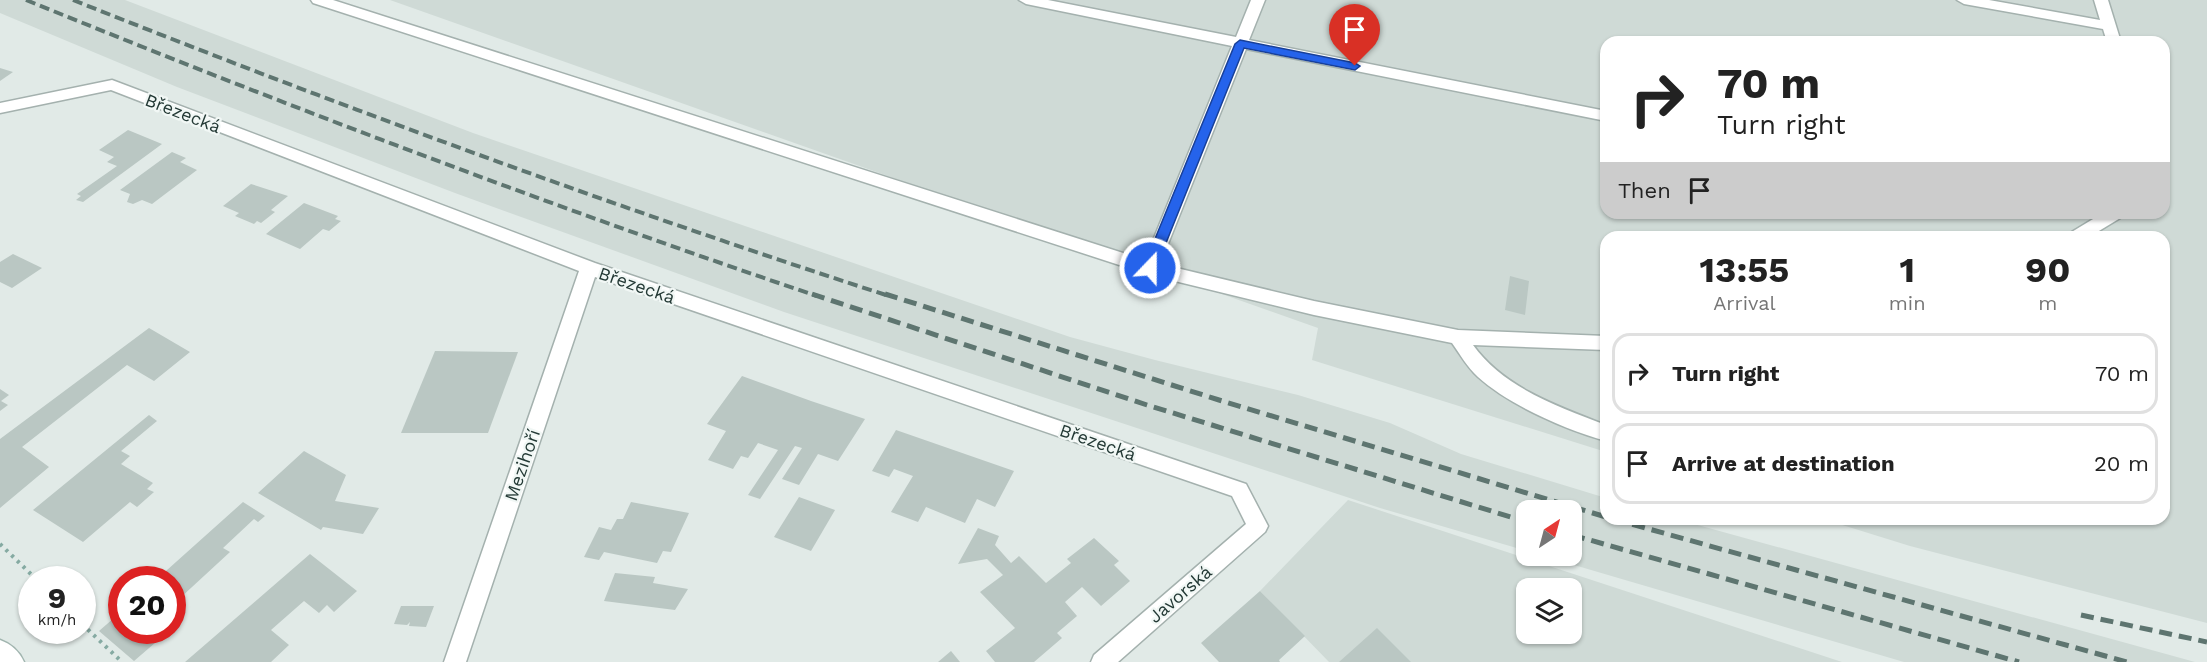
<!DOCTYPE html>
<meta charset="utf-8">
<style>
body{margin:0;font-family:"Work Sans",sans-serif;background:#f6f6f6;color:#222;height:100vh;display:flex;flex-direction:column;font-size:22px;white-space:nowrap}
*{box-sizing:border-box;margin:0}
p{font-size:20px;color:#767676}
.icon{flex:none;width:33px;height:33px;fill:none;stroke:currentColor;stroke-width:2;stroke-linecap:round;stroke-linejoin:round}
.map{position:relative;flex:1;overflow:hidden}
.sheet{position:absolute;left:1600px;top:231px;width:570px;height:294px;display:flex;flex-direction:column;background:#fff;border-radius:18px;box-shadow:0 2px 4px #0004}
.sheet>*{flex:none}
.top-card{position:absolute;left:1600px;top:36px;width:570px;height:183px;border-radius:18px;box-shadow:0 2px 4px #0004;background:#fff;color:#222;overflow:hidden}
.needle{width:39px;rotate:36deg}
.buttons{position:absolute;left:1516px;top:500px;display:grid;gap:12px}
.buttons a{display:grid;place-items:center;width:66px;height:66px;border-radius:12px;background:#fff;box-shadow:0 2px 4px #0004;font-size:30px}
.speed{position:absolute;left:18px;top:566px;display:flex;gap:12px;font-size:30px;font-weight:700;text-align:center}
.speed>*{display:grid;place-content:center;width:78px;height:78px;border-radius:50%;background:#fff;box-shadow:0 2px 4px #0004;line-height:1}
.speed small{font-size:15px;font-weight:400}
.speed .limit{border:9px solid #d22;background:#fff;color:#111}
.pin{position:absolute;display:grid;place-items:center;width:51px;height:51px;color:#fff;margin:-62px -26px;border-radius:50% 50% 50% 0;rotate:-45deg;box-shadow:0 0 6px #0007}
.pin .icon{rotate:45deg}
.me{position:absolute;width:66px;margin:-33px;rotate:22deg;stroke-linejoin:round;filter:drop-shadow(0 0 4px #0008)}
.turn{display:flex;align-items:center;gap:21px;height:126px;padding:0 18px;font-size:27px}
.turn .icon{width:78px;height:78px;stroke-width:2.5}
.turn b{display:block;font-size:42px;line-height:51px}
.then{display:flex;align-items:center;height:57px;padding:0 18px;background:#0003;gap:12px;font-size:22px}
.eta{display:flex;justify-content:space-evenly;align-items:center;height:102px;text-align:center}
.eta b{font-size:36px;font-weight:700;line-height:42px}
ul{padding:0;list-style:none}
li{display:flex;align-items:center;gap:18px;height:81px;margin:0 12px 9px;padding:0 6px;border:3px solid #e0e0e0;border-radius:18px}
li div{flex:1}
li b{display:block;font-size:22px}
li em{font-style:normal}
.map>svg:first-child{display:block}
</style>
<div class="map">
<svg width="2207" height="662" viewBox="0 0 2207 662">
<rect width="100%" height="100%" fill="#e1eae7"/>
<g fill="#cfdad6" fill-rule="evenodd">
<polygon points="0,0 125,0 473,133 1070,337 1155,360 1298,395 1390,423 1461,454 1606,498 1606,519 1676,519 2195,662 1904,662 1540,555 1572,555 1572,510 1527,510 1527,551 1380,508 784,312 455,193 177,87 0,13"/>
<path d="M390 0H2207V623L1910 546 1823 519H2164V237H1606V452L1312 360 1318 328ZM1606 42H2164V213H1606Z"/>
<path d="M1348 500 1842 662H1329L1260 591ZM1527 588H1572V633H1527Z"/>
</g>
<g fill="#bac7c3">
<polygon points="0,68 13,72 0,81"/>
<polygon points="128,130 162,144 83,202 76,200 81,196 77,194 117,166 107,162 114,157 99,150"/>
<polygon points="172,152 186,158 180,162 197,170 152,204 142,200 133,204 127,202 130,194 120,190"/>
<polygon points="251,184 288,196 271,210 275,212 261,223 257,221 254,224 235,216 239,213 223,206"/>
<polygon points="304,203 338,216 335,219 341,221 329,231 323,229 300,249 266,234"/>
<polygon points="13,254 42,268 12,288 0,282 0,262"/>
<polygon points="1510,276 1529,281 1525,315 1505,310"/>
<polygon points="149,328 190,352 154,381 127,365 22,447 49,467 0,508 0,439"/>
<polygon points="435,351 518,352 488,433 401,433"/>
<polygon points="742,376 811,401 865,419 838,461 818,454 799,485 782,479 802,448 795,446 760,499 748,495 778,450 758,443 748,458 741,456 733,469 708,460 726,431 707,424"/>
<polygon points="0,389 9,395 1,401 8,405 0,411"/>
<polygon points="149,415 157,421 121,451 130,456 121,464 153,483 147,489 154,492 137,507 130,502 83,542 33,510"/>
<polygon points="896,430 1014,471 995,507 977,499 965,523 926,507 918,522 891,512 913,476 894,469 889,477 872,471"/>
<polygon points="304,451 346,475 335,501 379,508 363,534 323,527 321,530 258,493"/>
<polygon points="799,497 835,510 811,551 774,537"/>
<polygon points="243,502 265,516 258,522 254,519 223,548 230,552 179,599 185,604 172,614 172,579 157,579"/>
<polygon points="631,502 689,513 671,552 663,551 657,563 604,552 599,560 584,557 599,527 611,530 617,519 623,519"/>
<polygon points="978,528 999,536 995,545 1011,563 1019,556 1046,583 1071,563 1067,559 1094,538 1119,561 1114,565 1130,581 1101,606 1082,587 1065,602 1077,616 1057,633 1062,638 1034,662 995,662 986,651 1015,628 980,592 1003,575 987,559 958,564"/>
<polygon points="310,554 357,591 334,612 327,605 319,613 304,601 271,630 289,645 271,662 185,662"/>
<polygon points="615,573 655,577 653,583 688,589 675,610 604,601"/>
<polygon points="1260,591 1305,636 1279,660 1280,662 1219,662 1201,643"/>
<polygon points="401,606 434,606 426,627 409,626 410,622 407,625 394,624"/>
<polygon points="122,611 122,630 170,630 134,661 99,631"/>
<polygon points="1377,628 1411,662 1339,662"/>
<polygon points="951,651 960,662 938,662"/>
</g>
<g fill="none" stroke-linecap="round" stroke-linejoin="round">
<defs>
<g id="lane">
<path d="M311 0H333L1145 260 1232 46 1026 4 1019 0H1048L1236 37 1251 0H1265L1249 40 1606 111V121L1246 49 1160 264 1314 301 1458 330 1606 336V350L1473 345C1504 388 1559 407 1606 425V441C1566 430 1509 405 1478 377 1467 367 1460 354 1452 343L1314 315 1150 275 313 3Z"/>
<polygon points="1957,0 1989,0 2100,20 2094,0 2108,0 2121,42 2107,42 2103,29 1964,4"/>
<polygon points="2103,213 2124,213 2122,217 2089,237 2068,237 2070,233"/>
</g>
<polygon id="street" points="112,80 595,263 1246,484 1268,526 1265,532 1118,662 1091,662 1094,655 1246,524 1232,496 595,277 466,662 444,662 579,271 111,90 0,113 0,103"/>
<path id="secondary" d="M0 640C11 644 19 651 24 662H0Z"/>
</defs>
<use href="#lane" stroke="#a4b1ae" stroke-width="3"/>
<use href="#street" stroke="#a4b1ae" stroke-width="3"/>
<use href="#secondary" stroke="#a1b5af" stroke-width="3"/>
<g stroke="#85aaa2" stroke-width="4" stroke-dasharray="3 5" stroke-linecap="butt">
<polyline points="0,544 36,579"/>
<polyline points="82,624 122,662"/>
</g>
<use href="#lane" fill="#fff" fill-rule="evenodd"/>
<use href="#street" fill="#fff" fill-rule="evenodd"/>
<use href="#secondary" fill="#fff" fill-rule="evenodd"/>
<g stroke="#5e7570" stroke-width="4" stroke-dasharray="10 5" stroke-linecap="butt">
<path d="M26 0C287 106 550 206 817 296"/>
<path d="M73 0C342 107 614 207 889 296"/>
</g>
<g stroke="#5e7570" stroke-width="5" stroke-dasharray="13 7" stroke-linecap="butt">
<polyline points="812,294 1147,405 1527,522"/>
<polyline points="885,294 1219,400 1606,517"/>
<polyline points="1613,519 2127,662"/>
<polyline points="1572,535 2019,662"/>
<polyline points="2081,615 2207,642"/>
</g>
</g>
<polygon fill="#2563eb" stroke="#184099" stroke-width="1.5" points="1240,40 1355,63 1360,66 1355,70 1244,48 1156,268 1154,271 1145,271 1143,268 1235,44"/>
<g text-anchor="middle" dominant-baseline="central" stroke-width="4.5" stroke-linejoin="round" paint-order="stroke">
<g font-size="18" fill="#233935" stroke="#f1f7f5">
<text transform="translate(183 113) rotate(21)">Březecká</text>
<text transform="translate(637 285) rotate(19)">Březecká</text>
<text transform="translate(1098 442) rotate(19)">Březecká</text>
<text transform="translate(522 465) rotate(-71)">Mezihoří</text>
<text transform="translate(1180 594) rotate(-41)">Javorská</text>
</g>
</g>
</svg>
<div class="buttons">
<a><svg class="needle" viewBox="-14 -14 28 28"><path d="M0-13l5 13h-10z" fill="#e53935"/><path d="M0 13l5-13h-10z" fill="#767676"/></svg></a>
<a><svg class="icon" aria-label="layers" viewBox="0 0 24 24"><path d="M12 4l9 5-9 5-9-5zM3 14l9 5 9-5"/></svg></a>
</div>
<div class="speed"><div>9<small>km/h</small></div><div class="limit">20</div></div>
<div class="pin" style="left:1355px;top:66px;background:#d93025"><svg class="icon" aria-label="arrive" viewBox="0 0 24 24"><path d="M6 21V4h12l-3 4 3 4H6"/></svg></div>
<svg class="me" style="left:1150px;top:268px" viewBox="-20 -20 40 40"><circle r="17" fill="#2563eb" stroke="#fff" stroke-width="3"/><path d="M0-11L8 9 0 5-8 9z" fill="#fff"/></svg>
<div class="top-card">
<div class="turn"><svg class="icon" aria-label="right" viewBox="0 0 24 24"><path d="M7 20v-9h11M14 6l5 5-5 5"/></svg><div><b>70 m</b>Turn right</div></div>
<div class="then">Then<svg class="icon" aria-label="arrive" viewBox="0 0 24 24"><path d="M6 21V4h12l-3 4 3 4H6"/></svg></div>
</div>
<section class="sheet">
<div class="eta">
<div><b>13:55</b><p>Arrival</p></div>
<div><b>1</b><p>min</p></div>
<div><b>90</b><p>m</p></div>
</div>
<ul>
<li><svg class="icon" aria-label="right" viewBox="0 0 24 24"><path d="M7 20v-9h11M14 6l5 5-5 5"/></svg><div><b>Turn right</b></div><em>70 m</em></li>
<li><svg class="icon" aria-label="arrive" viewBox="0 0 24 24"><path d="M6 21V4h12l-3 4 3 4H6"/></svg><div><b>Arrive at destination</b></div><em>20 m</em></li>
</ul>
</section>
</div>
